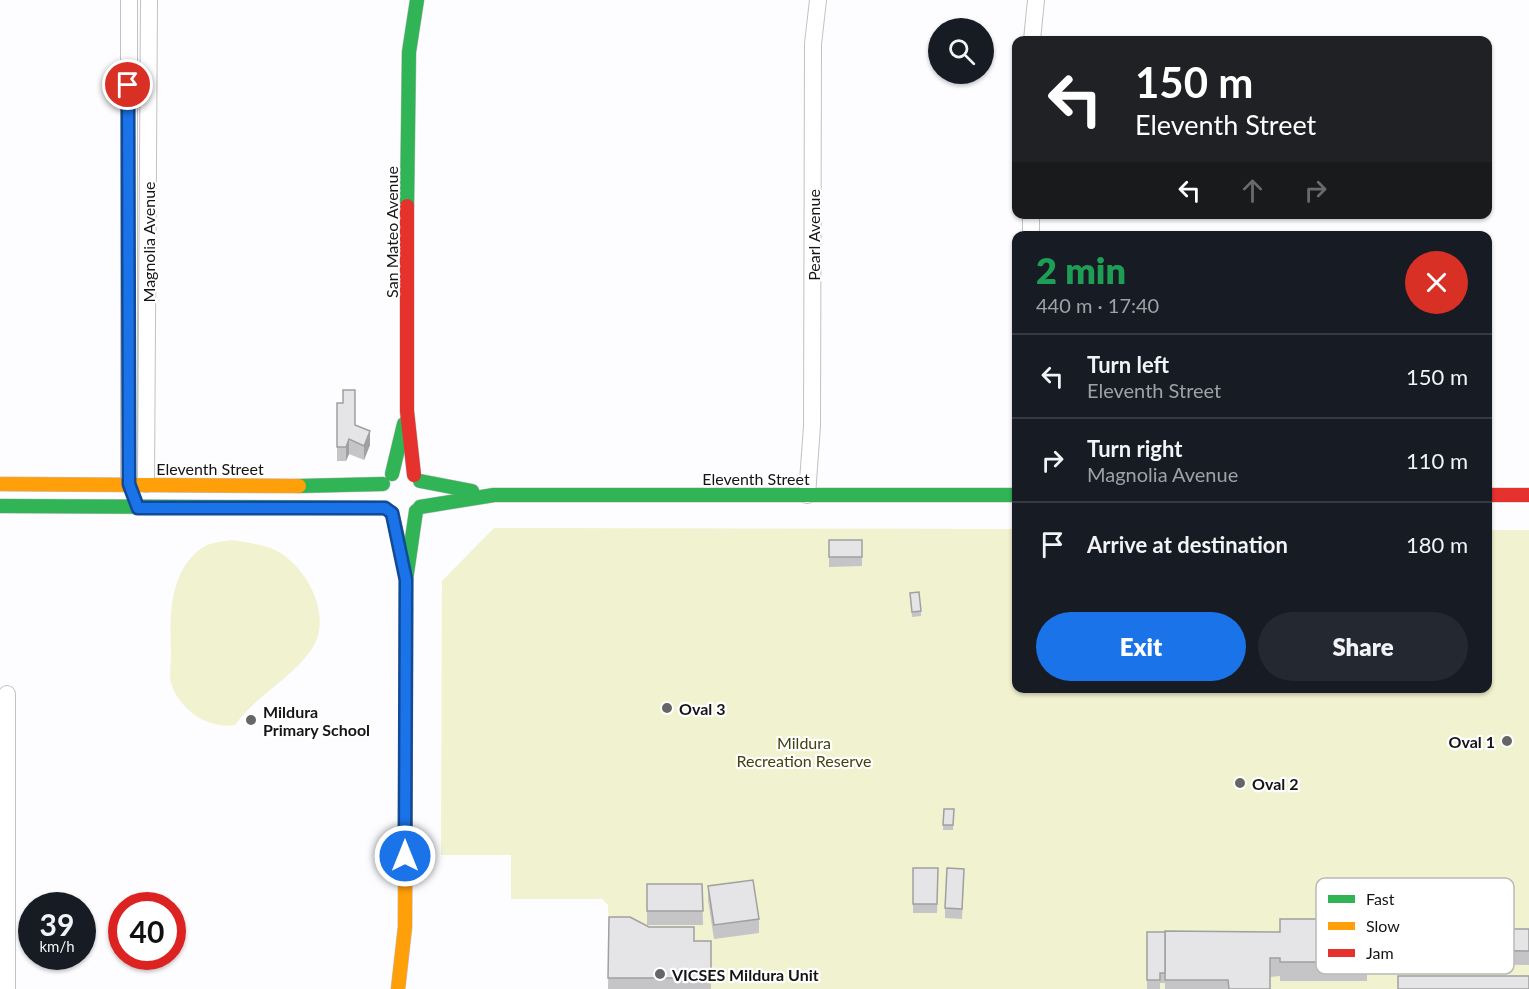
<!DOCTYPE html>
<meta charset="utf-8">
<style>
body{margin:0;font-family:Lato,sans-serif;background:#242831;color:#f1f3f6;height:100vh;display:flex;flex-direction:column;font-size:22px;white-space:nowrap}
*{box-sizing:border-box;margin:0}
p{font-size:20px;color:#9ea1a6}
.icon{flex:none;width:33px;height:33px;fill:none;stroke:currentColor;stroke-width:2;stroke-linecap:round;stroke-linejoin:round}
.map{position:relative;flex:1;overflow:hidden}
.drawer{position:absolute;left:1012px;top:231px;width:480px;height:462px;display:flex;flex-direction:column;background:#171b24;border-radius:12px;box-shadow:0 2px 4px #0004}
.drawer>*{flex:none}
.top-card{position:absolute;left:1012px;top:36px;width:480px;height:183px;border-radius:12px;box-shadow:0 2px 4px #0004;background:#202124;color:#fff;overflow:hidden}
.controls{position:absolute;left:928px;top:18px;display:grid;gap:12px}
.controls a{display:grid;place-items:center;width:66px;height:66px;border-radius:50%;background:#171b24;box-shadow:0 2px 4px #0004;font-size:30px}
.speed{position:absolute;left:18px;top:892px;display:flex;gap:12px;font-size:30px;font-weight:700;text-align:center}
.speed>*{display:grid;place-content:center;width:78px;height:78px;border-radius:50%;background:#171b24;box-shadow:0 2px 4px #0004;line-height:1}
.speed small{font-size:15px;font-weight:400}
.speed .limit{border:9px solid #d22;background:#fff;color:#111}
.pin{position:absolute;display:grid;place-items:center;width:51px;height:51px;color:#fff;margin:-26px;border:3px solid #fff;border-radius:50%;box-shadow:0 2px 6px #0007}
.me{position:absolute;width:66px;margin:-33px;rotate:0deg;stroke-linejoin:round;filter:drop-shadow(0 0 4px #0008)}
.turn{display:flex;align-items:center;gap:21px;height:126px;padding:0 24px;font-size:27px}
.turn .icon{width:78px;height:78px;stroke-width:2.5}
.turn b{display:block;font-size:42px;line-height:51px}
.lanes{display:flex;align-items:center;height:57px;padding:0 24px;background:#0003;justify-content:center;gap:30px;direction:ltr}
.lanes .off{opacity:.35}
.round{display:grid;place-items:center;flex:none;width:63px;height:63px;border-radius:32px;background:#242831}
.headline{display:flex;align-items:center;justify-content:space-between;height:102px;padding:0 24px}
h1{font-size:36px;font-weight:800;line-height:45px;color:#1e9e55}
.cta{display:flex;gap:12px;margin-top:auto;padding:12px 24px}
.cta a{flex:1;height:69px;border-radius:36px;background:#1a73e8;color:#fff;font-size:24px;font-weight:800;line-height:69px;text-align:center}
.cta a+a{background:#242831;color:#f1f3f6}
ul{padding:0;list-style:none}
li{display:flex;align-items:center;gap:18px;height:84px;padding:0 24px;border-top:2px solid #363941}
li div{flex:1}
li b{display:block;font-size:22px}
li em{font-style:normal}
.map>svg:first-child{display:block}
</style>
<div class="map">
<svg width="1529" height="989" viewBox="0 0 1529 989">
<rect width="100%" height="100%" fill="#fdfcfe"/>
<g fill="#f1f2cf">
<polygon points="494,528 1017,529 1017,688 1488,688 1488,530 1529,530 1529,989 711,989 711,960 609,936 608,905 602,899 511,899 511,855 441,855 442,581"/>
<path d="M232 540C247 543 263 544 277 551 308 568 334 618 311 650 290 680 256 695 235 725 208 730 179 709 171 683 169 675 171 664 171 655 170 620 168 576 198 551 208 542 220 542 232 540Z"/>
</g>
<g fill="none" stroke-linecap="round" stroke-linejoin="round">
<defs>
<g id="street">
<polyline points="1032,40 1036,0"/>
<polyline points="1031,236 1031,214"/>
<polyline points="129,484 129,0"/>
<polyline points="146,484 149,0"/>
<polyline points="807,495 812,426 813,44 818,0"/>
<polyline points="7,694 7,989"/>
</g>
<g id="fast">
<polyline points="407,206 409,52 417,0"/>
<polyline points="392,474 404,424"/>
<polyline points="420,481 472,491"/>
<polyline points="299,486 383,484"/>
<polyline points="0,506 385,508"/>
<polyline points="420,507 494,495 1017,495"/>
<polyline points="392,513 404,564"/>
<polyline points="406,609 406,580 416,511"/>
</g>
<g id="slow">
<polyline points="0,484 299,486"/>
<polyline points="398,989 405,927 406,609"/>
</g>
<g id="jam">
<polyline points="407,206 407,411 414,475"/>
<polyline points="1488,495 1529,495"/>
</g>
</defs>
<use href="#street" stroke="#c2c1c3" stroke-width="18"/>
<use href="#fast" stroke="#c2c1c3" stroke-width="15"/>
<use href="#slow" stroke="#c2c1c3" stroke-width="15"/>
<use href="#jam" stroke="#c2c1c3" stroke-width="15"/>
<use href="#street" stroke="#fff" stroke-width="16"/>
<use href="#fast" stroke="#30b455" stroke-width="14"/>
<use href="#slow" stroke="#ff9f0a" stroke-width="14"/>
<use href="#jam" stroke="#e5322d" stroke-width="14"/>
</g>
<g fill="#c5c4c6">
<polygon points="337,403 355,425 370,445 364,460 349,454 346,461 337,461"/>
<polygon points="829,540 862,540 862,566 829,567"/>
<polygon points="910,593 921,611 921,616 912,617"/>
<polygon points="944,809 954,809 953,830 943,830"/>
<polygon points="913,868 938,868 937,913 913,913"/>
<polygon points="964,879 962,919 945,918 945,908"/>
<polygon points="647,884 702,884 703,925 647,925"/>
<polygon points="708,886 759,919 759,933 714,939 708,900"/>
<polygon points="609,917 649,927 694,941 711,941 711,989 608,989"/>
<polygon points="1367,919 1367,981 1280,981 1280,976 1270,977 1270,989 1165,989 1165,968 1165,983 1160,983 1160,989 1147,989 1147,932 1280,932"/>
<polygon points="1478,929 1529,929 1529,965 1478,964"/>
</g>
<g fill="#a0a0a1">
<polygon points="370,431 370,445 364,460 364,446"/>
<polygon points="349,439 349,454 346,461 346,447"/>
</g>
<g fill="#e5e4e6" stroke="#a0a0a1" stroke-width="1.5">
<polygon points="343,390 355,390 355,425 370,431 364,446 349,439 346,447 337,447 337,403 343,403"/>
<rect x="829" y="540" width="33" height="17"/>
<polygon points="919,592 921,611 912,612 910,593"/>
<polygon points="944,809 954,809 953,825 943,825"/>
<polygon points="913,868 938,868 937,904 913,904"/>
<polygon points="947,868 964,869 962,909 945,908"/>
<polygon points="753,880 759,919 714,925 708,886"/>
<polygon points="647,884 702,884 703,911 647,911"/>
<polygon points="609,917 630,917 649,927 694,927 694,941 711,941 711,978 608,978"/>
<polygon points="1280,919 1367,919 1367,962 1280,962 1280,958 1270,958 1270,989 1229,989 1228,980 1165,980 1165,931 1280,932"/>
<polygon points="1478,929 1529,929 1529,951 1478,950"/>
<polygon points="1147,932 1165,932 1165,973 1160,973 1160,980 1147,980"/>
<rect x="1398" y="976" width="131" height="13"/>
</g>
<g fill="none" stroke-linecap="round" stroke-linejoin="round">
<defs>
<polyline id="route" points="128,85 129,484 138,508 385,508 392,513 406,580 405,856"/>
</defs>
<use href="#route" stroke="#114b97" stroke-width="15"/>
<use href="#route" stroke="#1a73e8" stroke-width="10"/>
</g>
<g fill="#666667" stroke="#fff" stroke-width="2">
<circle cx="667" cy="708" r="6"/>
<circle cx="251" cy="720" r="6"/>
<circle cx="1507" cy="741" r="6"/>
<circle cx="1240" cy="783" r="6"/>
<circle cx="660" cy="974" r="6"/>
</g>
<g text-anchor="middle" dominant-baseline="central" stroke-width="4.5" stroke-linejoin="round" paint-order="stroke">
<g font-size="16" fill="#151516" stroke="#fff">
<text transform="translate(391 232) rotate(-90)">San Mateo Avenue</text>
<text transform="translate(813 235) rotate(-90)">Pearl Avenue</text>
<text transform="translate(148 242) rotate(-90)">Magnolia Avenue</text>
<text x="210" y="468">Eleventh Street</text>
<text x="756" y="478">Eleventh Street</text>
</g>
<g font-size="16" font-weight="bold" fill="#151516" stroke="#fff" text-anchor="start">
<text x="679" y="708">Oval 3</text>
<text x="263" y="711">Mildura<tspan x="263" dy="18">Primary School</tspan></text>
<text x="1495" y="741" text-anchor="end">Oval 1</text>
<text x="1252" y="783">Oval 2</text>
<text x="672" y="974">VICSES Mildura Unit</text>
</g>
<g font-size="16" fill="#42420c" stroke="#fff">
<text x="804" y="742">Mildura<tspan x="804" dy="18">Recreation Reserve</tspan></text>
</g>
</g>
<rect x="1316" y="878" width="198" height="96" rx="9" fill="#fff" stroke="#b9b9b9" stroke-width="1.5"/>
<rect x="1328" y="895" width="27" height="8" fill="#30b455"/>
<rect x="1328" y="922" width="27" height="8" fill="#ff9f0a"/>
<rect x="1328" y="949" width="27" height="8" fill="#e5322d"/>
<g font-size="16" fill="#151516">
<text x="1366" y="905">Fast</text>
<text x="1366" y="932">Slow</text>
<text x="1366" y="959">Jam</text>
</g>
</svg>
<div class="controls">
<a><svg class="icon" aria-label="search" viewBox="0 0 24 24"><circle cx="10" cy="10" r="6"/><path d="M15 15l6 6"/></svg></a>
</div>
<div class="speed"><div>39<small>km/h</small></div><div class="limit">40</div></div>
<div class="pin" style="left:128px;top:85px;background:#d93025"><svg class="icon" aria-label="arrive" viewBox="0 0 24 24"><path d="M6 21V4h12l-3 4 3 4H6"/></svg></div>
<svg class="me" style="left:405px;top:856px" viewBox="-20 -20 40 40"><circle r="17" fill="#1a73e8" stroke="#fff" stroke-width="3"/><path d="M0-11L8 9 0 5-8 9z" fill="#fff"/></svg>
<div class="top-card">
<div class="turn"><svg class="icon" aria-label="left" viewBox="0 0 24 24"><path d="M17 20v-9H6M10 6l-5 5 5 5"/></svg><div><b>150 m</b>Eleventh Street</div></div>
<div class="lanes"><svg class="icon" aria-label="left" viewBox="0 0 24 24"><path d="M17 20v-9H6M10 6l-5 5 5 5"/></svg><svg class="icon off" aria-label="ahead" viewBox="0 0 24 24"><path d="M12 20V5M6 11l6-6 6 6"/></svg><svg class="icon off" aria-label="right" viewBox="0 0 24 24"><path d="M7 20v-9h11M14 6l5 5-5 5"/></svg></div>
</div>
<section class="drawer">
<div class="headline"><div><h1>2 min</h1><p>440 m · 17:40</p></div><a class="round" style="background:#d93025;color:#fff"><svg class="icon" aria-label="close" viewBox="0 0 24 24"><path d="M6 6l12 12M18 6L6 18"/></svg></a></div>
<ul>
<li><svg class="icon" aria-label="left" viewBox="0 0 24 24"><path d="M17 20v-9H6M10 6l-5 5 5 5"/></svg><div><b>Turn left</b><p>Eleventh Street</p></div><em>150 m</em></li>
<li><svg class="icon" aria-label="right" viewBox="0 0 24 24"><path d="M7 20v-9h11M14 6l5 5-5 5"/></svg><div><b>Turn right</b><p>Magnolia Avenue</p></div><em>110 m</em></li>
<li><svg class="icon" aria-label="arrive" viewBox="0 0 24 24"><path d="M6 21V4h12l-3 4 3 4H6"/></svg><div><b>Arrive at destination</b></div><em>180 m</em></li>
</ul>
<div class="cta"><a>Exit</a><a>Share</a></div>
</section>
</div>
